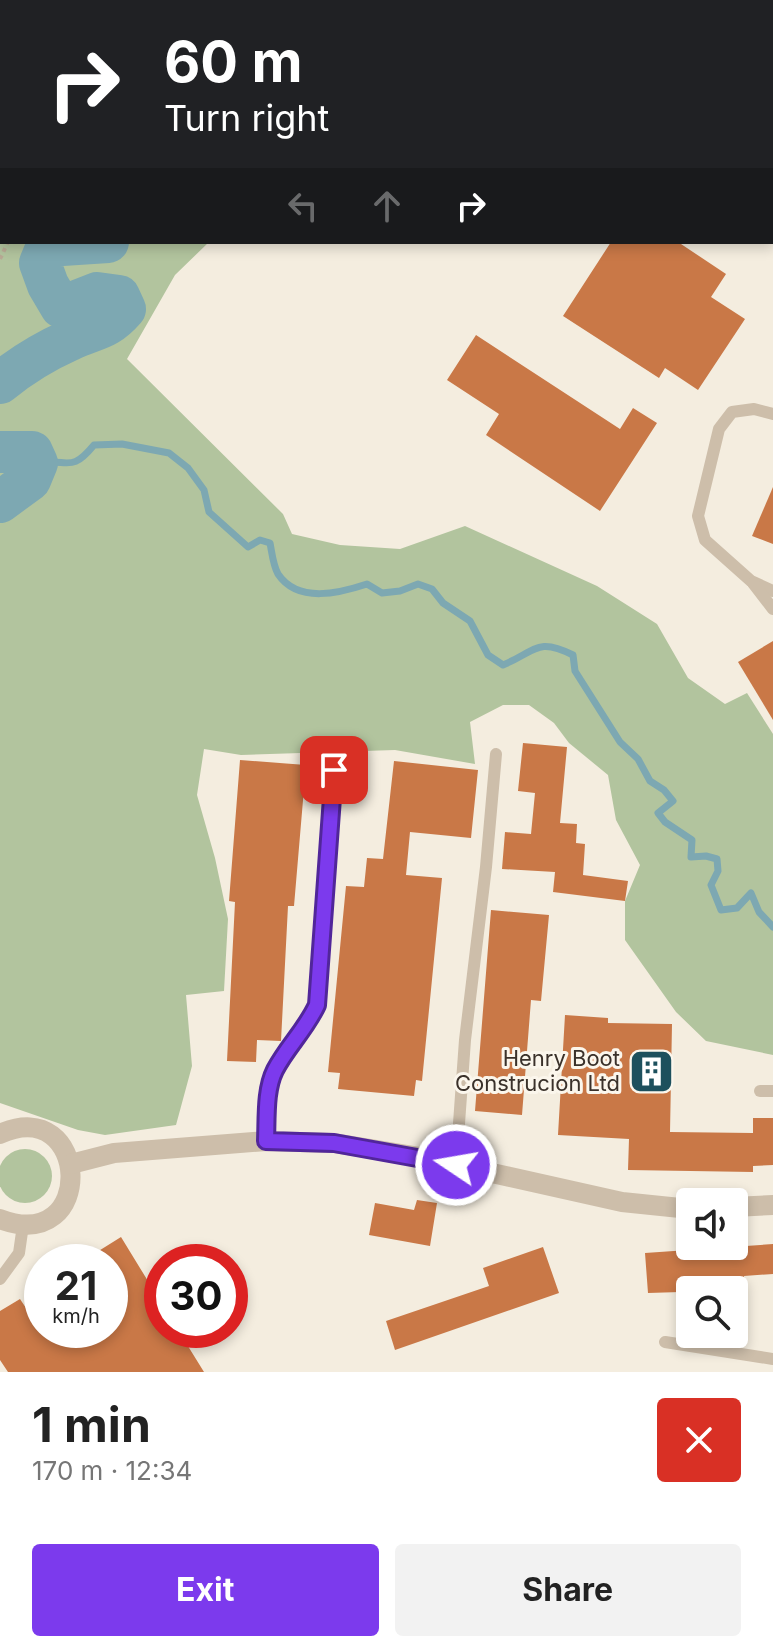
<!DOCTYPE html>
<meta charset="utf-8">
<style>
body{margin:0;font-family:Inter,sans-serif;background:#f2f2f2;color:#222;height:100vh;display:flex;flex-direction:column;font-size:30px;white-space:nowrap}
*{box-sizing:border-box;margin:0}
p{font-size:26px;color:#767676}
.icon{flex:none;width:44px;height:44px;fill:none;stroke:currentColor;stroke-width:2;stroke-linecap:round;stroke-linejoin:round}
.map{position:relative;height:1372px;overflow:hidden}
.drawer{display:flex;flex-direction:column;background:#fff;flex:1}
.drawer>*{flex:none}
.top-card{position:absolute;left:0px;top:0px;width:774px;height:244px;box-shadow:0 4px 12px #0003;background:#202124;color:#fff;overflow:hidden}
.buttons{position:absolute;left:676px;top:1188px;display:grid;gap:16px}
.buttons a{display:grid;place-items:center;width:72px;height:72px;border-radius:8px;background:#fff;box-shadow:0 4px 12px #0003;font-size:40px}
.speed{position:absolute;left:24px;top:1244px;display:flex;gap:16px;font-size:40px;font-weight:700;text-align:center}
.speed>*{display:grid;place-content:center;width:104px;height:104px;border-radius:50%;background:#fff;box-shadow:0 4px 12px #0003;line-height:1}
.speed small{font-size:20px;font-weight:400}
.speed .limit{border:12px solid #d22;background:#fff;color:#111}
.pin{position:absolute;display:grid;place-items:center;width:68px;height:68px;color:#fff;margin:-34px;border-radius:16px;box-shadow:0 4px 12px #0006}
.me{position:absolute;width:88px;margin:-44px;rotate:282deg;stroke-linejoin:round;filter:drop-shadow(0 0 6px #0008)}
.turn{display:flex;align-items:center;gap:28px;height:168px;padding:0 32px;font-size:36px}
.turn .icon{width:104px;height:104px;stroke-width:2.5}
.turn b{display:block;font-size:56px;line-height:68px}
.lanes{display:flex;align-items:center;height:76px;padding:0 32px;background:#0003;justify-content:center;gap:40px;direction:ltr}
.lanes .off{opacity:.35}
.round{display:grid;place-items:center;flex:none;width:84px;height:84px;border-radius:8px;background:#f2f2f2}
.head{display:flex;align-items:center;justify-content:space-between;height:136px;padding:0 32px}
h1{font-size:48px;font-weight:700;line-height:60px}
.button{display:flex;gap:16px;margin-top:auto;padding:16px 32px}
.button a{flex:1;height:92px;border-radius:8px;background:#7c3aed;color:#fff;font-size:32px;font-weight:700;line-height:92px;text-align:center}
.button a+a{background:#f2f2f2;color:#222}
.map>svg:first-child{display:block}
</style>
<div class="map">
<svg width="773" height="1372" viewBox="0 0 773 1372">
<rect width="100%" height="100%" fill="#f4eddf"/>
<g fill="#b2c49e">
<polygon points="0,0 448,0 2,2 2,242 209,242 175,275 127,359 283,514 292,534 340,545 400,549 465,526 597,586 657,624 688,678 725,704 747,693 773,734 773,1055 706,1041 676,1012 625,940 625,901 640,865 616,820 608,775 569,743 554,723 529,705 503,705 470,722 475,764 395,750 241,755 204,749 197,795 215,858 228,919 224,991 186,995 192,1066 176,1125 105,1135 78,1130 0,1103"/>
<circle cx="25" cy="1176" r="27"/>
</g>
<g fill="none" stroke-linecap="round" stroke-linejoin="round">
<path stroke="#7da8b2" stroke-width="7" d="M37 463C69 458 70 474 94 445L122 444 169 453 188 468 204 490 209 512 248 547 260 540 270 543C272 553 273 565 278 574 298 604 340 593 367 584L382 593 400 591 418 584 432 589 443 603 470 621 488 655 503 665C536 651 537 637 573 655L575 671 620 742 638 759 650 781 664 790 673 801 658 813 665 822 692 840 691 857 706 856 717 859 718 871 711 885 721 910 737 908 751 893 759 912 773 927"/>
<g stroke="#7da8b2" stroke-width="42">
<polyline points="415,0 415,2"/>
<path d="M0 383C23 364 43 352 70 340 95 328 106 331 125 309L119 296 97 293 61 307 48 285 40 263 47 246 108 242"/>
<polyline points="0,452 32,452 37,463 30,480 0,502"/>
</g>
</g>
<g fill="#c97847">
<polygon points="611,242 678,242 726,274 711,297 745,319 698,390 665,368 659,378 563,316"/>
<polygon points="476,335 620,429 633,408 657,423 600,511 486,435 499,414 447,380"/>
<polygon points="773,487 773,544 752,536"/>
<polygon points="773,641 773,720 738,662"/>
<polygon points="523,743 567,747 560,823 577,824 576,843 585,844 583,875 628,881 625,901 553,892 555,872 502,869 505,832 531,834 535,793 518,791"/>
<polygon points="240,760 306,765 294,906 288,906 281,1041 257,1040 256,1062 227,1061 235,902 229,901"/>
<polygon points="394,761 478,770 471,838 410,832 406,875 442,878 422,1081 416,1080 414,1096 338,1089 340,1073 328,1072 346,886 364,887 367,858 383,859"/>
<polygon points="491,910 549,915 541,1001 531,1000 522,1115 475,1111"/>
<polygon points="565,1015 608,1018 608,1023 672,1024 670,1132 753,1133 753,1118 773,1118 773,1165 753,1166 753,1172 628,1170 629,1139 558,1135"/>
<polygon points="417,1200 437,1203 430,1246 369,1235 375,1203 414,1210"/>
<polygon points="121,1237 162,1304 162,1330 178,1330 204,1372 8,1372 0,1360 0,1311 20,1299 28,1311 42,1302 42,1330 110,1330 110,1262 81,1262"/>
<polygon points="773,1244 773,1274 744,1276 745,1290 648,1293 645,1253"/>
<polygon points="543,1247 559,1293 395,1350 386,1321 489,1286 483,1268"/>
</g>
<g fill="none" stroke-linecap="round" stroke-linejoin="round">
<g stroke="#b8a994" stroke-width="4" stroke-dasharray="4 4" stroke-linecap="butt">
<polyline points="44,2 46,0"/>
<polyline points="189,2 189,0"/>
<polyline points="272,2 273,0"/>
<polyline points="0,61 2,59"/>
<polyline points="0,100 2,101"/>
<polyline points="0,259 8,242"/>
</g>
<g stroke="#cdbeaa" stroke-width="12">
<polyline points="585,2 586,0"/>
<polyline points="772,222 773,221"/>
<polyline points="773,414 754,409 732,412 719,429 698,516 705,540 751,581 773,591"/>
<polyline points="753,583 773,609"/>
<polyline points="760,1091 773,1091"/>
<path d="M266 1141C267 1118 265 1090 275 1070 287 1047 306 1029 317 1005L334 770"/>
<polyline points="456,1165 465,1040 486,867 496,754"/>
<polyline points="0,1279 19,1253 23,1225"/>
<polyline points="665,1342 773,1359"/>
</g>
<g stroke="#cdbeaa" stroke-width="20">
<path d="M0 1134C90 1093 98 1256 0 1219"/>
<polyline points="71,1164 114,1153 266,1141 334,1143 420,1157 622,1202 690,1209"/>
<polyline points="734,1207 773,1205"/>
</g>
</g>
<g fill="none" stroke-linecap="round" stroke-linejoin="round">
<defs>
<path id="route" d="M334 770 317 1005C306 1029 287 1047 275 1070 265 1090 267 1118 266 1141L334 1143 456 1165"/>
</defs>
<use href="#route" stroke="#51269a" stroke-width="20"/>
<use href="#route" stroke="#7c3aed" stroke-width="14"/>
</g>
<defs>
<symbol id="building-square" viewBox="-11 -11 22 22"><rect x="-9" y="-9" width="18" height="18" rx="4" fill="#1d505d" stroke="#fbf6ec"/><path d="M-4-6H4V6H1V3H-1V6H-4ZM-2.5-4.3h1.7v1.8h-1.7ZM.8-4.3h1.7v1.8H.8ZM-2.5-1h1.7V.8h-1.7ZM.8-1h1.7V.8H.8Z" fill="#fff"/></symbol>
</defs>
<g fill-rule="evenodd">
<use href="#building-square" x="626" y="1046" width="51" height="51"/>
</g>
<g text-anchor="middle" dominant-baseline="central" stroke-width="6" stroke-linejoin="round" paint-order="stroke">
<g font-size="22" fill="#3a312a" stroke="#fbf6ec" text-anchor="end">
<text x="620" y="1058">Henry Boot<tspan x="620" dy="25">Construcion Ltd</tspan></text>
</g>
</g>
</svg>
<div class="buttons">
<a><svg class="icon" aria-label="sound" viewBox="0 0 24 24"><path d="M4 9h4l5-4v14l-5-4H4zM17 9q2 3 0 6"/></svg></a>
<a><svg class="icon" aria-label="search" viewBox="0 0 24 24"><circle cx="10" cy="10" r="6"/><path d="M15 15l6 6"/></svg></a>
</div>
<div class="speed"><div>21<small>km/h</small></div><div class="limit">30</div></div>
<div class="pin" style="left:334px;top:770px;background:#d93025"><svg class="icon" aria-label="arrive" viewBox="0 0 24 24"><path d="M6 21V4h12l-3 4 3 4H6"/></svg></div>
<svg class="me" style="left:456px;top:1165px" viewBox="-20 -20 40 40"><circle r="17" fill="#7c3aed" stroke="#fff" stroke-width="3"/><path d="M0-11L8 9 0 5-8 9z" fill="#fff"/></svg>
<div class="top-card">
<div class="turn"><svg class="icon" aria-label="right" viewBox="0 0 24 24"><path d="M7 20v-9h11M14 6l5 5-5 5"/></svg><div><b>60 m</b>Turn right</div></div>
<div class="lanes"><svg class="icon off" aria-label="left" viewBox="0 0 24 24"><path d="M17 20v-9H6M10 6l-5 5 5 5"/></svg><svg class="icon off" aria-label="ahead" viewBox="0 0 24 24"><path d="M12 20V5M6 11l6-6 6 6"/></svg><svg class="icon" aria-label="right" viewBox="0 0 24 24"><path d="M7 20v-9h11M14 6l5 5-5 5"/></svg></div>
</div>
</div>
<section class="drawer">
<div class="head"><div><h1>1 min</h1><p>170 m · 12:34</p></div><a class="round" style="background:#d93025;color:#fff"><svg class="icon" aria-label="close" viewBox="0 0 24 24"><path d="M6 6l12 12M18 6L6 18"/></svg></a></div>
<div class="button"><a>Exit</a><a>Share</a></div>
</section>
